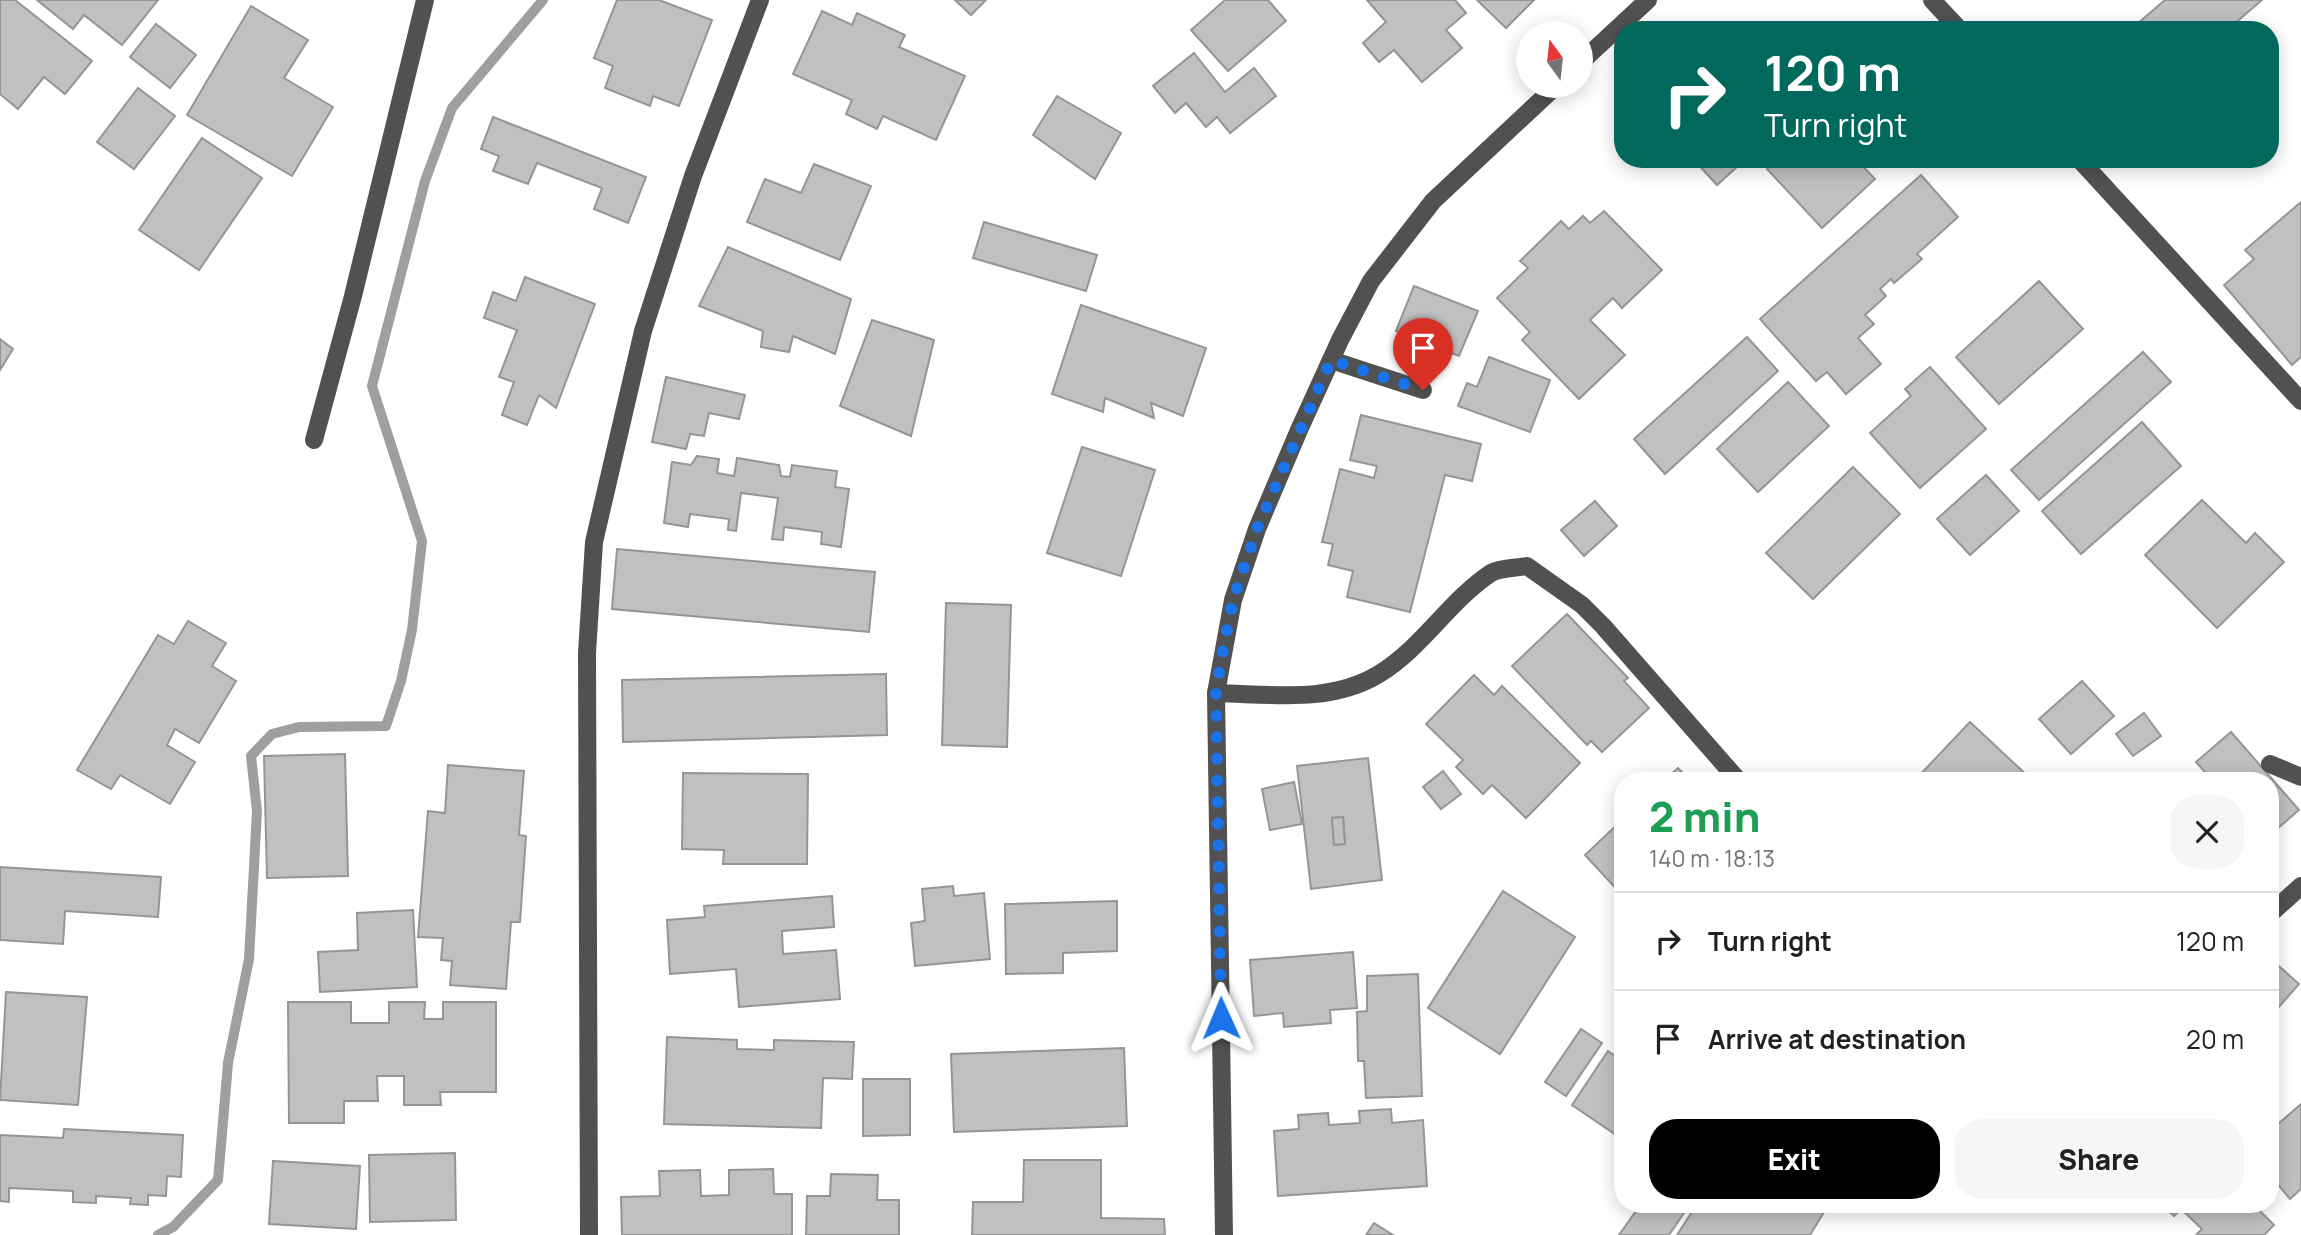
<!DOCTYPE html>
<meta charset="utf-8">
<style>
body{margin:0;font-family:Manrope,sans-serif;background:#f6f6f6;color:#202124;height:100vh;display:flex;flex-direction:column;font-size:26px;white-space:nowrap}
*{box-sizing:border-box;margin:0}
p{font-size:23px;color:#757577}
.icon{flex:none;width:38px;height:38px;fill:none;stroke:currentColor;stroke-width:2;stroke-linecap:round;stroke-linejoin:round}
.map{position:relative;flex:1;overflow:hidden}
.sheet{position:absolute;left:1614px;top:772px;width:665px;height:441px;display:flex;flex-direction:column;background:#fff;border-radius:28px;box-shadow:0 4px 18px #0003}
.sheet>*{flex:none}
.guide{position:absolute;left:1614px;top:21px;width:665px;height:147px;border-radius:28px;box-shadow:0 4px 18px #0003;background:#00695c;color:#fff;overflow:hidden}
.needle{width:46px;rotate:345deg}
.tools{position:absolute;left:1516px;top:21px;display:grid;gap:14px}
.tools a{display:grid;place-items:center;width:77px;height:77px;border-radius:50%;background:#fff;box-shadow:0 4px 18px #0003;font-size:35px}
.pin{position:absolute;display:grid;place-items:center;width:60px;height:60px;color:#fff;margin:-72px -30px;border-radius:50% 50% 50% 0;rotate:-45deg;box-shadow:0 0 7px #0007}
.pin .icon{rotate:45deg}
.me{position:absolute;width:77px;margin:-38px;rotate:359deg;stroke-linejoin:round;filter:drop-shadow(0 0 5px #0008)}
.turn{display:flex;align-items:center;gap:24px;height:147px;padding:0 35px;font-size:32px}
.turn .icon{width:91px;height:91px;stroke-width:2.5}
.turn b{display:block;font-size:49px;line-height:60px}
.round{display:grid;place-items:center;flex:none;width:74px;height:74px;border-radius:28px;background:#f6f6f6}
.head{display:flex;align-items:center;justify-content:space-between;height:119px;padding:0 35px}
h1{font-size:42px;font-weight:800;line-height:52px;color:#1e9e55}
.cta{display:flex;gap:14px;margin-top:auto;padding:14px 35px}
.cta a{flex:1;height:80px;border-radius:28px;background:#000;color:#fff;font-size:28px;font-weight:800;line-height:80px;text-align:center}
.cta a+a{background:#f6f6f6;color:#202124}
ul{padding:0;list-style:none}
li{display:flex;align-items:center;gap:21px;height:98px;padding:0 35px;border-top:2px solid #e0e0e0}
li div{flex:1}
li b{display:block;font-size:26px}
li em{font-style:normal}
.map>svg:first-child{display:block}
</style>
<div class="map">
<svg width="2301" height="1235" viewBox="0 0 2301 1235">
<rect width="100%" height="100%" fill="#fff"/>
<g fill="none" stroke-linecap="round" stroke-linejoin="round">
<polyline stroke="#9f9f9f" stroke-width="10" points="158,1235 173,1227 218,1180 228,1063 249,959 257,811 251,756 272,734 299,727 386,726 401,681 412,630 422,541 372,386 425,181 452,108 543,0"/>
</g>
<g fill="#c0c0c0" stroke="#959595" stroke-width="2" fill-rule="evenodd">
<polygon points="0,0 15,0 92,61 65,94 44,77 18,109 0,94"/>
<polygon points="37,0 158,0 122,45 84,15 73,29"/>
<polygon points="617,0 659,0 712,20 679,106 653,96 650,106 605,88 613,66 594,58"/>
<polygon points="955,0 986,0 971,15"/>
<polygon points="1225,0 1268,0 1286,21 1228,71 1191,30"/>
<polygon points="1367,0 1455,0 1466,13 1446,30 1462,48 1422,82 1394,50 1379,62 1363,43 1386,22"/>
<polygon points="1477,0 1534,0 1506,28"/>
<polygon points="2165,0 2262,0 2227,30 2130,30"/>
<polygon points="251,6 308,40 284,78 333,107 292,176 187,115"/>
<polygon points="822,11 852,25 857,13 905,35 899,47 965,76 936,140 883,116 877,129 846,114 852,100 793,74"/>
<polygon points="156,24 196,55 170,88 130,57"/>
<polygon points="1194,53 1225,92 1254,68 1276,96 1230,133 1217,117 1206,127 1186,103 1175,113 1153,86"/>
<polygon points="138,88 175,116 134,169 97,142"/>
<polygon points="1057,96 1121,133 1095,179 1033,135"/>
<polygon points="493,117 646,177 628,223 594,209 602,188 537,163 528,184 493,171 499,156 481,149"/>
<polygon points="202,138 262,178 199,270 139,230"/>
<polygon points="1693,159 1730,159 1737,167 1717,185"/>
<polygon points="1778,159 1856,159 1875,179 1822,228 1767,169"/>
<polygon points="814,164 871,186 840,260 747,222 765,179 801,193"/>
<polygon points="1921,175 1958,217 1917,254 1922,259 1894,283 1891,279 1880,289 1886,296 1865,315 1874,324 1858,338 1881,364 1846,394 1827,372 1816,381 1760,319"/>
<polygon points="2301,202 2301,357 2292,365 2224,285 2254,259 2245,250"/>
<polygon points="1604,211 1662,270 1622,308 1613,298 1590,320 1625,355 1579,399 1522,340 1530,332 1497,298 1528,268 1520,261 1561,221 1569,229 1583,216 1590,223"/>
<polygon points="984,222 1097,255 1086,291 973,258"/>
<polygon points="728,247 851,299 835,354 793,336 789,352 761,347 763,331 699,306"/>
<polygon points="525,277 595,304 556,408 539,395 527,425 502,415 514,382 499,377 517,330 484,318 493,292 516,301"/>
<polygon points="2039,281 2083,329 1999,404 1956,357"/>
<polygon points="1414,286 1478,311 1459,356 1396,331"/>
<polygon points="1081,305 1206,348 1183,416 1151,403 1154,418 1105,398 1103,412 1052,394"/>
<polygon points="872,320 934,340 911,436 840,406"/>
<polygon points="1747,337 1778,371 1665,474 1634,439"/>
<polygon points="0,339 13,349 0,370"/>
<polygon points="2143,352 2171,382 2039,500 2011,470"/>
<polygon points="1489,357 1550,380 1530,432 1458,406 1467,383 1477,387"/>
<polygon points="1930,367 1986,429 1920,488 1870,433 1911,396 1905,389"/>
<polygon points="666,377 745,395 739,419 709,413 704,436 690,434 686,449 652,442"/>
<polygon points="1788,382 1829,426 1758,492 1717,449"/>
<polygon points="1361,415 1481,444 1472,481 1445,475 1410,612 1347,597 1353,571 1328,565 1333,544 1322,542 1340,469 1374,478 1377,466 1350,460"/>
<polygon points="2142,422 2181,466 2081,554 2042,511"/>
<polygon points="1082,447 1155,470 1121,576 1047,553"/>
<polygon points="697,456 719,459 717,473 734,476 737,458 779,465 781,476 790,477 792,465 837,471 835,487 849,489 841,547 821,544 822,532 784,527 783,540 772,539 778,498 741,493 736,531 728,530 729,519 690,514 688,527 664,523 672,462 691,465"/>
<polygon points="1853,467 1900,514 1813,599 1766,553"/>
<polygon points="1986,475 2019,511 1970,555 1937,519"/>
<polygon points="2202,500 2246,543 2255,533 2284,562 2217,628 2145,555"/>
<polygon points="1595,501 1617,526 1584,556 1561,530"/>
<polygon points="617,549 875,572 869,632 612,609"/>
<polygon points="946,603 1011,605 1007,747 942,745"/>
<polygon points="1567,614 1628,678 1624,681 1649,708 1602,752 1591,741 1587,745 1512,666"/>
<polygon points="188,621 226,643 212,666 236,681 199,743 175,729 167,745 195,762 170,804 120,775 111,789 77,770 158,635 174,644"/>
<polygon points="886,674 887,735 623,742 622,680"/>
<polygon points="1474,675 1494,695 1502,686 1580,763 1526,818 1492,785 1483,794 1456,767 1463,760 1426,724"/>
<polygon points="2082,681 2114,716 2071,754 2039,719"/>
<polygon points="2144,713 2161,736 2133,756 2116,734"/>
<polygon points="1970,722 2032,780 1915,780"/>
<polygon points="2231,732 2299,810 2270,835 2270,780 2212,780 2196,762"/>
<polygon points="345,754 348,876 267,878 264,756"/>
<path d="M1368 758 1382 880 1311 889 1297 766ZM1343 817 1345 844 1334 845 1332 818Z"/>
<polygon points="448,765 524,771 519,835 526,836 520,922 511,922 506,989 450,985 452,961 441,960 443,938 418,937 428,811 445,813"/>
<polygon points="1678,768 1690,780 1664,780"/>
<polygon points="1443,771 1461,794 1441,809 1423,787"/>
<polygon points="683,773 808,774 807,864 723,864 724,850 682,849"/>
<polygon points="1294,782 1302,824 1270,830 1262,789"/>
<polygon points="1343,817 1345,844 1334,845 1332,818"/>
<polygon points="1622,820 1622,895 1585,855"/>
<polygon points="0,867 161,877 158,917 65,911 63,944 0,940"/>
<polygon points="953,886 954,896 984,893 990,959 915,966 911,923 925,921 922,889"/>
<polygon points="1503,891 1575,937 1500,1054 1428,1008"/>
<polygon points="832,896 834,927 782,931 783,954 836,950 840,999 739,1007 736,969 670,974 667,920 705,917 704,906"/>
<polygon points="1117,901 1117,951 1063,953 1063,973 1006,974 1005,904"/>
<polygon points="413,910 417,987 320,992 318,952 358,950 357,913"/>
<polygon points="1353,952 1357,1008 1330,1010 1331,1023 1284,1027 1283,1013 1254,1016 1250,960"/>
<polygon points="2270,958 2299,984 2270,1017"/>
<polygon points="1418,974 1422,1096 1366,1098 1364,1061 1358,1061 1357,1012 1367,1011 1367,976"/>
<polygon points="6,992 87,997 78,1105 0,1100"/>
<polygon points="288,1002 351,1002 351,1023 389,1023 389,1002 425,1002 424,1019 443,1019 443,1002 496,1002 496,1092 440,1092 441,1105 404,1105 404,1076 377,1076 378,1101 344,1101 344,1123 289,1123"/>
<polygon points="1581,1029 1602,1043 1566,1096 1545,1082"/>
<polygon points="667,1037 737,1040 737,1049 774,1050 774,1040 854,1042 852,1079 823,1078 821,1128 664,1124"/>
<polygon points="1124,1048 1127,1126 954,1132 951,1054"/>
<polygon points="1608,1051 1622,1061 1622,1139 1572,1105"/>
<polygon points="863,1079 910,1079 910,1135 863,1136"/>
<polygon points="2301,1104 2301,1189 2290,1199 2270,1175 2270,1131"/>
<polygon points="1391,1109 1392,1123 1423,1120 1427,1186 1278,1196 1274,1131 1299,1129 1298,1115 1328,1113 1329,1125 1360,1123 1359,1111"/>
<polygon points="64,1129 183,1135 181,1177 167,1176 166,1196 148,1195 148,1205 130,1204 131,1198 96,1196 96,1203 73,1202 73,1191 9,1188 9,1202 0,1201 0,1135 63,1138"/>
<polygon points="455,1153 456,1220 370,1222 369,1155"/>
<polygon points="1024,1160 1101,1160 1101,1218 1164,1219 1165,1235 972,1235 973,1202 1023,1202"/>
<polygon points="273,1161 360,1166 356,1229 269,1224"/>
<polygon points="773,1169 774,1194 792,1194 792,1235 622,1235 621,1197 660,1196 659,1171 700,1170 701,1196 729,1195 729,1170"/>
<polygon points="831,1174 878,1175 877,1200 899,1200 899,1235 806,1235 807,1196 830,1196"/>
<polygon points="1641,1204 1690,1204 1669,1235 1619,1235"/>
<polygon points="1697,1204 1829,1204 1810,1235 1677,1235"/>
<polygon points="2161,1204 2253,1204 2274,1225 2264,1235 2196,1235 2202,1229 2181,1209 2174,1216"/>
<polygon points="1374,1223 1393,1235 1366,1235"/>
</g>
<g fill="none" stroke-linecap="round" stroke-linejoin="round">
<g stroke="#515151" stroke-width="18">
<polyline points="1932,0 1960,30"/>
<polyline points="1580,63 1648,0"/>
<polyline points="2079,159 2301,401"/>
<polyline points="1331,360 1423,390"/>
<polyline points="314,440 353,296 425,0"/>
<path d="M1216 693C1270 694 1330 704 1379 674 1422 648 1449 601 1491 573 1499 568 1516 568 1527 566L1582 605 1603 626 1738 780"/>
<polyline points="2270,764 2301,777"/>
<polyline points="2270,914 2301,886"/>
<polyline points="589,1235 587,653 594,542 643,331 693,176 760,0"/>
<polyline points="1224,1235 1216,693 1233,600 1257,529 1299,430 1340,340 1371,281 1433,201 1556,86"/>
</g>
</g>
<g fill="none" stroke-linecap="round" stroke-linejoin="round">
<polyline stroke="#1a73e8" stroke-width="12" stroke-dasharray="0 21.6" points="1221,1018 1216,693 1221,660 1233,600 1257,529 1331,360 1423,390"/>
</g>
</svg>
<div class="tools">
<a><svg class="needle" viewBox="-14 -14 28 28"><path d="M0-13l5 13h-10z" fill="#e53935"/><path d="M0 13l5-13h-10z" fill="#757577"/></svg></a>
</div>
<div class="pin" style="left:1423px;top:390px;background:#d93025"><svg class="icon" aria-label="arrive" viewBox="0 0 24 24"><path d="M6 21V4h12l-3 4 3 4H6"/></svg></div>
<svg class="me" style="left:1221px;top:1018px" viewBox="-20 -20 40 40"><path d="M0-17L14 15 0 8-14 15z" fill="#1a73e8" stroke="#fff" stroke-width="4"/></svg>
<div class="guide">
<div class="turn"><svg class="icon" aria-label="right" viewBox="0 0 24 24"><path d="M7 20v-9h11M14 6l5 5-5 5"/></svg><div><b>120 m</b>Turn right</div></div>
</div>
<section class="sheet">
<div class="head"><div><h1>2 min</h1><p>140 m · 18:13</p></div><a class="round"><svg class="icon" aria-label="close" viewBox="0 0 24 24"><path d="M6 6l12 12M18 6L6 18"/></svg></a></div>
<ul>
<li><svg class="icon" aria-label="right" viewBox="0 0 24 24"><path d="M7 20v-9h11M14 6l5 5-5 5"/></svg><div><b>Turn right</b></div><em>120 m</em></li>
<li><svg class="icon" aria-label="arrive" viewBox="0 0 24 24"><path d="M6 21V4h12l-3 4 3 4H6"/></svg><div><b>Arrive at destination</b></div><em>20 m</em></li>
</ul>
<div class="cta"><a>Exit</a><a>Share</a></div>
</section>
</div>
